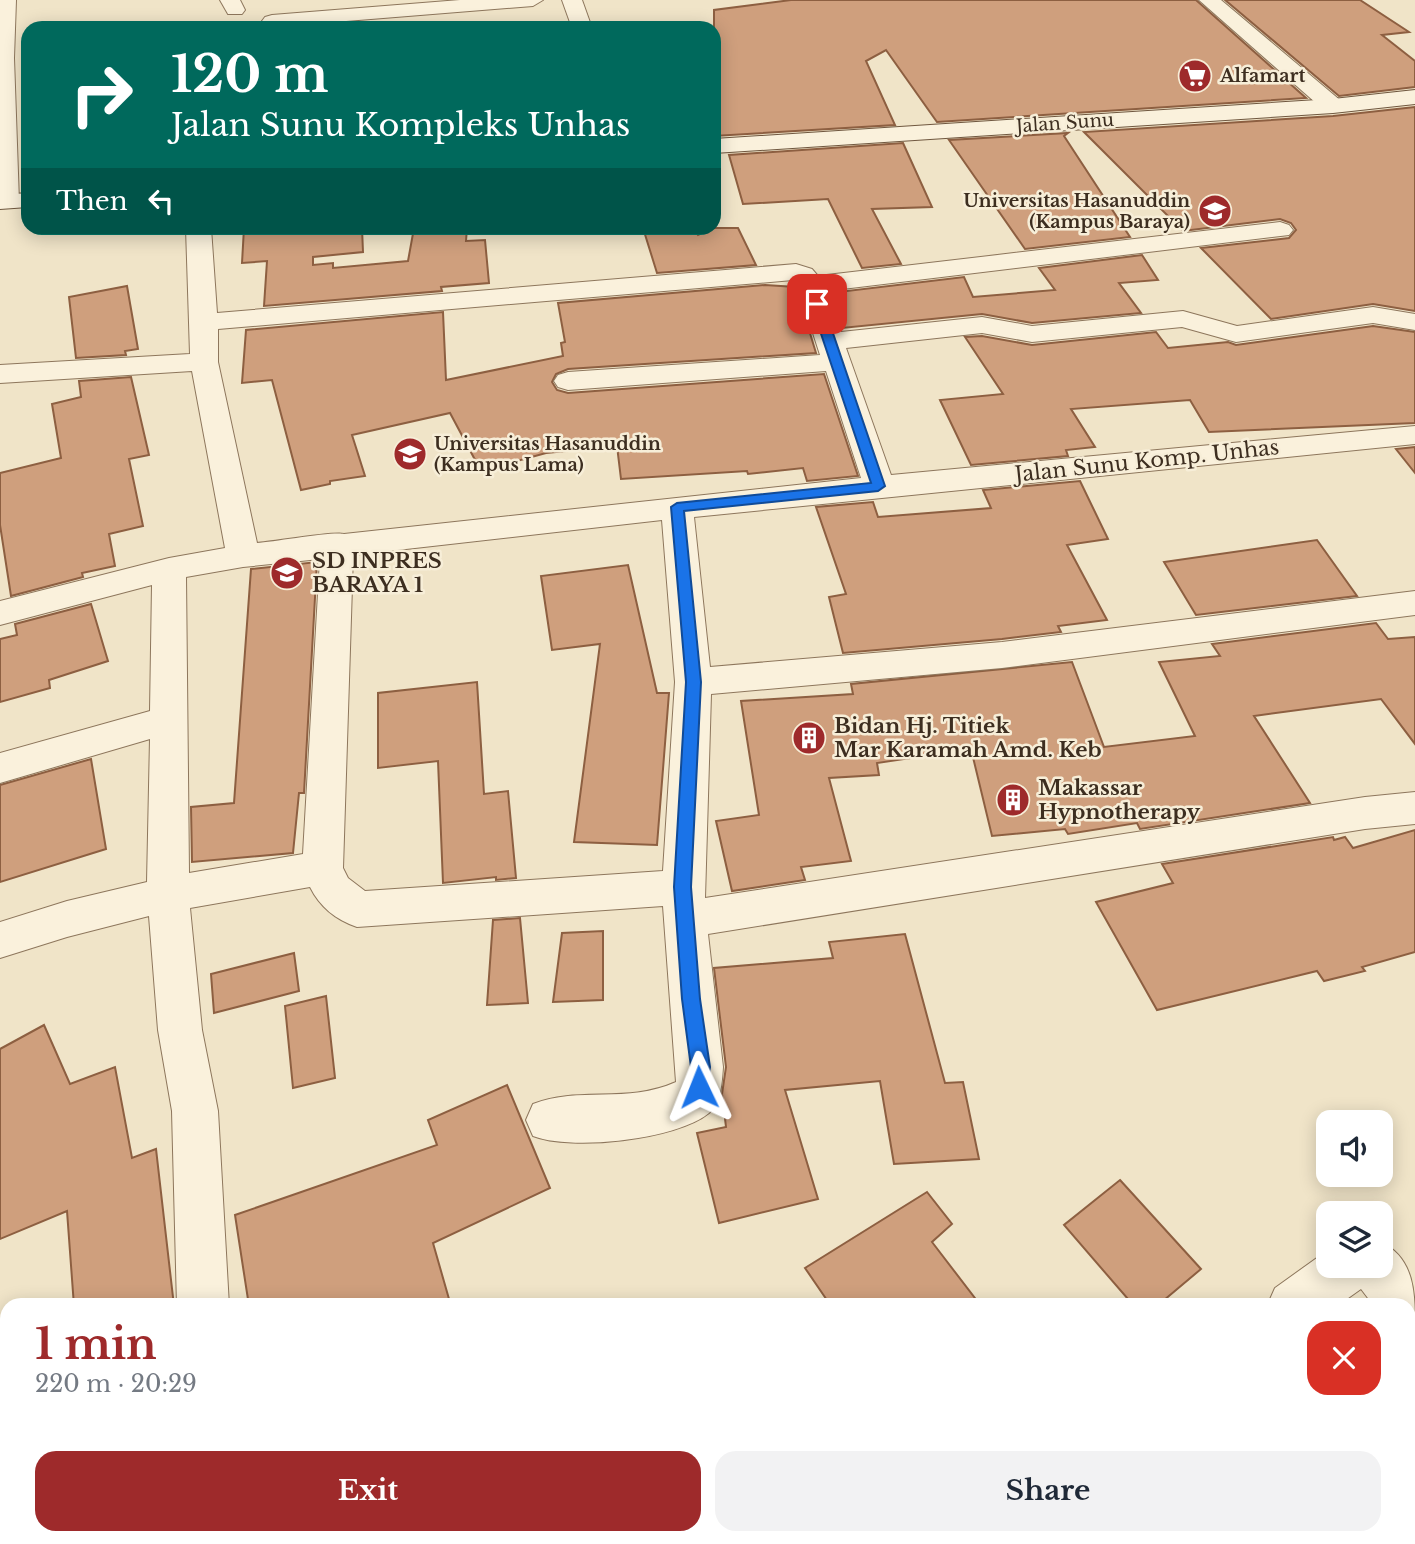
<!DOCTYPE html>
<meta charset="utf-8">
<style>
body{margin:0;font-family:"Libre Baskerville",serif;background:#f2f2f3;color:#1f2937;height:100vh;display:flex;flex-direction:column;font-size:26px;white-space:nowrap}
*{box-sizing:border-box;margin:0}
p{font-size:23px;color:#747a83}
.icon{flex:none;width:38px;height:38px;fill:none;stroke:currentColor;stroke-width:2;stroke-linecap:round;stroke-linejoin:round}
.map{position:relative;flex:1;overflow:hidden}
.side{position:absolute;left:0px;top:1298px;width:1416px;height:247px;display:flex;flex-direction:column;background:#fff;border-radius:21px 21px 0 0;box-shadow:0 4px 18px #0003}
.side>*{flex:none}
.hud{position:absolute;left:21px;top:21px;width:700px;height:214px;border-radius:21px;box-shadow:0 4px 18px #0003;background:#00695c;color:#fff;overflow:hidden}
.buttons{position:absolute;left:1316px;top:1110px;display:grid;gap:14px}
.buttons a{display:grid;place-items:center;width:77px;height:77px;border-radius:14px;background:#fff;box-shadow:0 4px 18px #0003;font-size:35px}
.pin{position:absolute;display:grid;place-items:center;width:60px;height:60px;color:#fff;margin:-30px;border-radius:14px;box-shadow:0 4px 10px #0006}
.me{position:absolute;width:77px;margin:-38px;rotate:358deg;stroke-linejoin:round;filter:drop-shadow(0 0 5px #0008)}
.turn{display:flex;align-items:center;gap:24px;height:147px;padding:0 35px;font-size:32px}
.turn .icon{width:91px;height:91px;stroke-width:2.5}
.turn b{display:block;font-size:49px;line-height:60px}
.then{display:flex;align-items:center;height:66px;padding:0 35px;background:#0003;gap:14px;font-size:26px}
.round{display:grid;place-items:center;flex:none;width:74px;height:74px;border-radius:21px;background:#f2f2f3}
.overview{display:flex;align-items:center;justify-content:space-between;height:119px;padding:0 35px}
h1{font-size:42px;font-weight:700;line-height:52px;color:#9e2a2b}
.button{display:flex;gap:14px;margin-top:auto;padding:14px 35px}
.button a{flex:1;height:80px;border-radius:21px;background:#9e2a2b;color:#fff;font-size:28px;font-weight:700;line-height:80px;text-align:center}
.button a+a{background:#f2f2f3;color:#1f2937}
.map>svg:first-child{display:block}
</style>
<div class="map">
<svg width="1415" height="1544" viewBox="0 0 1415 1544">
<rect width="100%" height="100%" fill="#f0e4c8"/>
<g fill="#cf9f7d" stroke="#8d5f41" stroke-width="2">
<polygon points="791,0 1196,0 1306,98 937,122 886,50 866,61 895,125 714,136 714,10"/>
<polygon points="1225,0 1360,0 1409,32 1382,35 1415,61 1415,87 1339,96"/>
<polygon points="1415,107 1415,311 1373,304 1271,319 1201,248 1289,238 1296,230 1291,223 1280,219 1183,231 1084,132 1333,116"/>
<polygon points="1068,133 1064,136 1130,237 1025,249 949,140"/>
<polygon points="903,143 932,207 872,209 901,264 862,268 828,199 743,204 729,155"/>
<polygon points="244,228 362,228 363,252 313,257 313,265 333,263 333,268 408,261 414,228 467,228 466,241 485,240 489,283 441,287 442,291 264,306 267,261 242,263"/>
<polygon points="643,228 693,228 698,235 712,228 738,228 756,265 657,273"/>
<polygon points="1142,255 1158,280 1119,283 1141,313 1032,323 982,314 842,328 830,293 964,277 973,297 1055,290 1039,268"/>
<polygon points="765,285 796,287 816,353 568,369 556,374 552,382 557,390 568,393 824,374 858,476 807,481 803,468 748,474 747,471 621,479 617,446 546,453 481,471 450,413 352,435 365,476 330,481 330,484 301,490 272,380 242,383 246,330 443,312 446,380 563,356 561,343 565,342 558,303"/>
<polygon points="127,286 138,349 125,351 126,355 76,358 69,297"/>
<polygon points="1373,326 1415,332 1415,423 1209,432 1190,400 1071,409 1095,447 1066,450 1068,456 971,465 940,400 1003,394 965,337 982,336 1032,345 1156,332 1168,348 1228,342 1236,345"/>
<polygon points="131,377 149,455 129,459 143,526 109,534 115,566 82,573 83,577 11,596 0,525 0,473 61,458 52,404 81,397 79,381"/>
<polygon points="1415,447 1415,473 1396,449"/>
<polygon points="1080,481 1108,539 1067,545 1107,620 1058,626 1061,632 1002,639 843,653 829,597 846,594 816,507 873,502 878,517 991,508 983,490"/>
<polygon points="1317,540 1357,596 1196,615 1164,562"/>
<polygon points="317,562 304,793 299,793 293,853 192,862 191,807 234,803 251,569"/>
<polygon points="628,565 657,693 669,693 657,845 574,842 600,644 552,650 541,576"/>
<polygon points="91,604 108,661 49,680 50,688 0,702 0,639 17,635 15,624"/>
<polygon points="1376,623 1388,639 1415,637 1415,744 1381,699 1254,716 1310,803 1140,829 1137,823 1068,834 1065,829 992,836 971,749 877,763 879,775 829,778 851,861 801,867 805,880 732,891 716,821 759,815 741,701 853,694 851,684 1072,662 1104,747 1195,736 1159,662 1220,656 1212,644"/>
<polygon points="477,682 484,794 508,791 516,878 496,880 496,877 443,883 438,761 378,768 378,693"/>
<polygon points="91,759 106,849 0,882 0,785"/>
<polygon points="1415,830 1415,952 1362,967 1365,971 1324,981 1317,971 1157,1010 1096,902 1173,883 1162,864 1333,837 1334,840 1345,837 1353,848"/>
<polygon points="520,918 528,1003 487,1005 493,920"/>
<polygon points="603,931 603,1000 553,1002 562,933"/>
<polygon points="905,934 945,1083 963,1082 979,1159 894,1164 880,1081 785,1090 818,1199 719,1223 697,1133 726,1127 722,1094 726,1067 714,968 833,958 829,942"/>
<polygon points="294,953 299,991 214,1013 211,974"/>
<polygon points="326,996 335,1078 293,1088 285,1006"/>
<polygon points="44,1025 70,1084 115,1067 132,1158 156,1149 174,1306 74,1306 67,1211 0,1239 0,1049"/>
<polygon points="507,1085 550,1188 433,1243 451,1306 249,1306 235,1215 437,1145 428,1120"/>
<polygon points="1120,1180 1201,1269 1157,1306 1134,1306 1064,1225"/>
<polygon points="927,1192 952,1224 932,1242 981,1306 831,1306 805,1268"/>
</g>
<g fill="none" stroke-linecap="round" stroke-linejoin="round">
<defs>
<g id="minor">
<polygon points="0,0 16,0 14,58 19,202 16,207 0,208"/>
<polygon points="220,0 240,0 245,10 242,14 228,14"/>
<polygon points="460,0 543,0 533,6 272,27 265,25 262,21 265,17 272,15"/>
<polygon points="1199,0 1221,0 1341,101 1344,106 1341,111 1325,111"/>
<path d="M1280 222 1289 225 1293 230 1289 235 826 291 841 332 982 317 1032 326 1183 311 1237 326 1373 307 1415 314V330L1373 323 1236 342 1182 327 1032 342 982 333 846 348 891 475 1415 426V444L694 517 710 667 1002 642 1415 591V615L1002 668 711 694 705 898 1365 797 1415 792V824L1365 829 708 934 723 1067C722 1082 721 1103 709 1113 676 1140 571 1151 533 1136L526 1120 533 1104C579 1086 627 1104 676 1082L663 906 357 927C336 920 320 907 310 887L190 908 202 1030 218 1111 229 1306H177L172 1111 158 1030 149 916 67 937 0 958V922L67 901 147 882 150 739 0 783V753L150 711 152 585 0 625V601L169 558 225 548 192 371 0 383V365L190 354 186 228H211L217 313 796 264 812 269 818 276ZM793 280 798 286 820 355 568 372 558 375 554 381 558 387 568 390 826 371 861 478 344 534C334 531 273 542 257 543L218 362V329ZM662 520 675 682 663 871 365 891 348 878 343 868 353 555ZM320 559 303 854 189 873 186 577 243 567Z"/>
<path d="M1381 1242C1415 1259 1415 1293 1415 1329L1409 1331V1306H1374L1361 1289 1337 1306H1267L1275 1288 1328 1250V1265H1381Z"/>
<polygon points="17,1538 83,1538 80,1544 14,1544"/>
<polygon points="202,1538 260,1538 263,1544 205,1544"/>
<polygon points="374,1538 436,1538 433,1544 371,1544"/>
<polygon points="880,1538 938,1538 941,1544 883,1544"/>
</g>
<polygon id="tertiary" points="562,0 582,0 592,28 572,28"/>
<g id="secondary">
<polygon points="1415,90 1415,104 1333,113 714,153 714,139 1333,99"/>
<polygon points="28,193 28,207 0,209 0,195"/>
</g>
</defs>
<use href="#minor" stroke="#8d765c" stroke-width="2"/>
<use href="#tertiary" stroke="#8d765c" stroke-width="2"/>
<use href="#secondary" stroke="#6f573f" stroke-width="2"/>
<use href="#minor" fill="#faf1dc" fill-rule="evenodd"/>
<use href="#tertiary" fill="#faf1dc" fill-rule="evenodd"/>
<use href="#secondary" fill="#faf1dc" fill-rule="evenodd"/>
</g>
<polygon fill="#1a73e8" stroke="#114b97" stroke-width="2" points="817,300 823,304 885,486 878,491 684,511 701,682 691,887 700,999 710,1067 706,1093 699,1095 693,1093 690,1087 691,1067 682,999 674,887 686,682 671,507 677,503 871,483 811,304"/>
<defs>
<symbol id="supermarket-disc" viewBox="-11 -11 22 22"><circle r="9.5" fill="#9e2a2b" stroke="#f7eed8"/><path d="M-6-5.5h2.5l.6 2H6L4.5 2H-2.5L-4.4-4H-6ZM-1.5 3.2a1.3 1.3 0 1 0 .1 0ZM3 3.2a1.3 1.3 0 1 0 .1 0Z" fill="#fff"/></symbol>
<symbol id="university-disc" viewBox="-11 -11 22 22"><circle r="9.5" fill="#9e2a2b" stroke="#f7eed8"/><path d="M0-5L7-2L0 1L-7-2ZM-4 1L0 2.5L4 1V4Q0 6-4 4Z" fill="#fff"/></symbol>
<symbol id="school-disc" viewBox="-11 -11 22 22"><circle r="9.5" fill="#9e2a2b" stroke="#f7eed8"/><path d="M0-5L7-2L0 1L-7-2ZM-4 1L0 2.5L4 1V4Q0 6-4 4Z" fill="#fff"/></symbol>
<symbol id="building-disc" viewBox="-11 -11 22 22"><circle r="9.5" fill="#9e2a2b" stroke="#f7eed8"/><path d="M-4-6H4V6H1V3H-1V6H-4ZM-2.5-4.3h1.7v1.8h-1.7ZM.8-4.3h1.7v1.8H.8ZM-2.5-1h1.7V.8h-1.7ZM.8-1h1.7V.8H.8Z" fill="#fff"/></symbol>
</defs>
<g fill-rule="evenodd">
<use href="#supermarket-disc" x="1176" y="57" width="38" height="38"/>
<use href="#university-disc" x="1196" y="192" width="38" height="38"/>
<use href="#university-disc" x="391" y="435" width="38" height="38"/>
<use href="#school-disc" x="268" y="554" width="38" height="38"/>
<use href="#building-disc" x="790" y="719" width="38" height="38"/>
<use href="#building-disc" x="994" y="781" width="38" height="38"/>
</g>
<g text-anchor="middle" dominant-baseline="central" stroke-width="5" stroke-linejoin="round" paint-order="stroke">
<g font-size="18" font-weight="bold" fill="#3d2e20" stroke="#f7eed8" text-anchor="start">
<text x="1220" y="76">Alfamart</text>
<text x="1190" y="201" text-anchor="end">Universitas Hasanuddin<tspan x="1190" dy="21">(Kampus Baraya)</tspan></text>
<text x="434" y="444">Universitas Hasanuddin<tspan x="434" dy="21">(Kampus Lama)</tspan></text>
</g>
<g font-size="18" fill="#3d2e20" stroke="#f7eed8">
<text transform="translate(1065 123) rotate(-4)">Jalan Sunu</text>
</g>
<g font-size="21" fill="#3d2e20" stroke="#f7eed8">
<text transform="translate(1147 461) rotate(-6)">Jalan Sunu Komp. Unhas</text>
</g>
<g font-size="21" font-weight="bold" fill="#3d2e20" stroke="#f7eed8" text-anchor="start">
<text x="312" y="561">SD INPRES<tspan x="312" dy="24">BARAYA 1</tspan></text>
<text x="834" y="726">Bidan Hj. Titiek<tspan x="834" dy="24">Mar Karamah Amd. Keb</tspan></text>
<text x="1038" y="788">Makassar<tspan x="1038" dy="24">Hypnotherapy</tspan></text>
</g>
</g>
</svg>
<div class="buttons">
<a><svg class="icon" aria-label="sound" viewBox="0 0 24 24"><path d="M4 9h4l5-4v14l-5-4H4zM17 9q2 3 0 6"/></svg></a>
<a><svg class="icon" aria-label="layers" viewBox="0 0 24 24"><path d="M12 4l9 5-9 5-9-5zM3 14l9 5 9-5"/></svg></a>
</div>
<div class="pin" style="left:817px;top:304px;background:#d93025"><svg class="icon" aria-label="arrive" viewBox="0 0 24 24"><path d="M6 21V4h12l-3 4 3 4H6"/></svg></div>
<svg class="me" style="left:699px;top:1087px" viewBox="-20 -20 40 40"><path d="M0-17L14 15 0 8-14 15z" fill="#1a73e8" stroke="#fff" stroke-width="4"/></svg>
<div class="hud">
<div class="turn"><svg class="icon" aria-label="right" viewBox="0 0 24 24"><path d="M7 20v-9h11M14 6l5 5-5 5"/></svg><div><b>120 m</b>Jalan Sunu Kompleks Unhas</div></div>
<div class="then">Then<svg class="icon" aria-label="left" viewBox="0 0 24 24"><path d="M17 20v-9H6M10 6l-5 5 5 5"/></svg></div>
</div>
<section class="side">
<div class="overview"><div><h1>1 min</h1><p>220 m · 20:29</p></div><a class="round" style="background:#d93025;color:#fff"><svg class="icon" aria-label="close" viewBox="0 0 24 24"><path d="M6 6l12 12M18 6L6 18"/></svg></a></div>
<div class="button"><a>Exit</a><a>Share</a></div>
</section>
</div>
